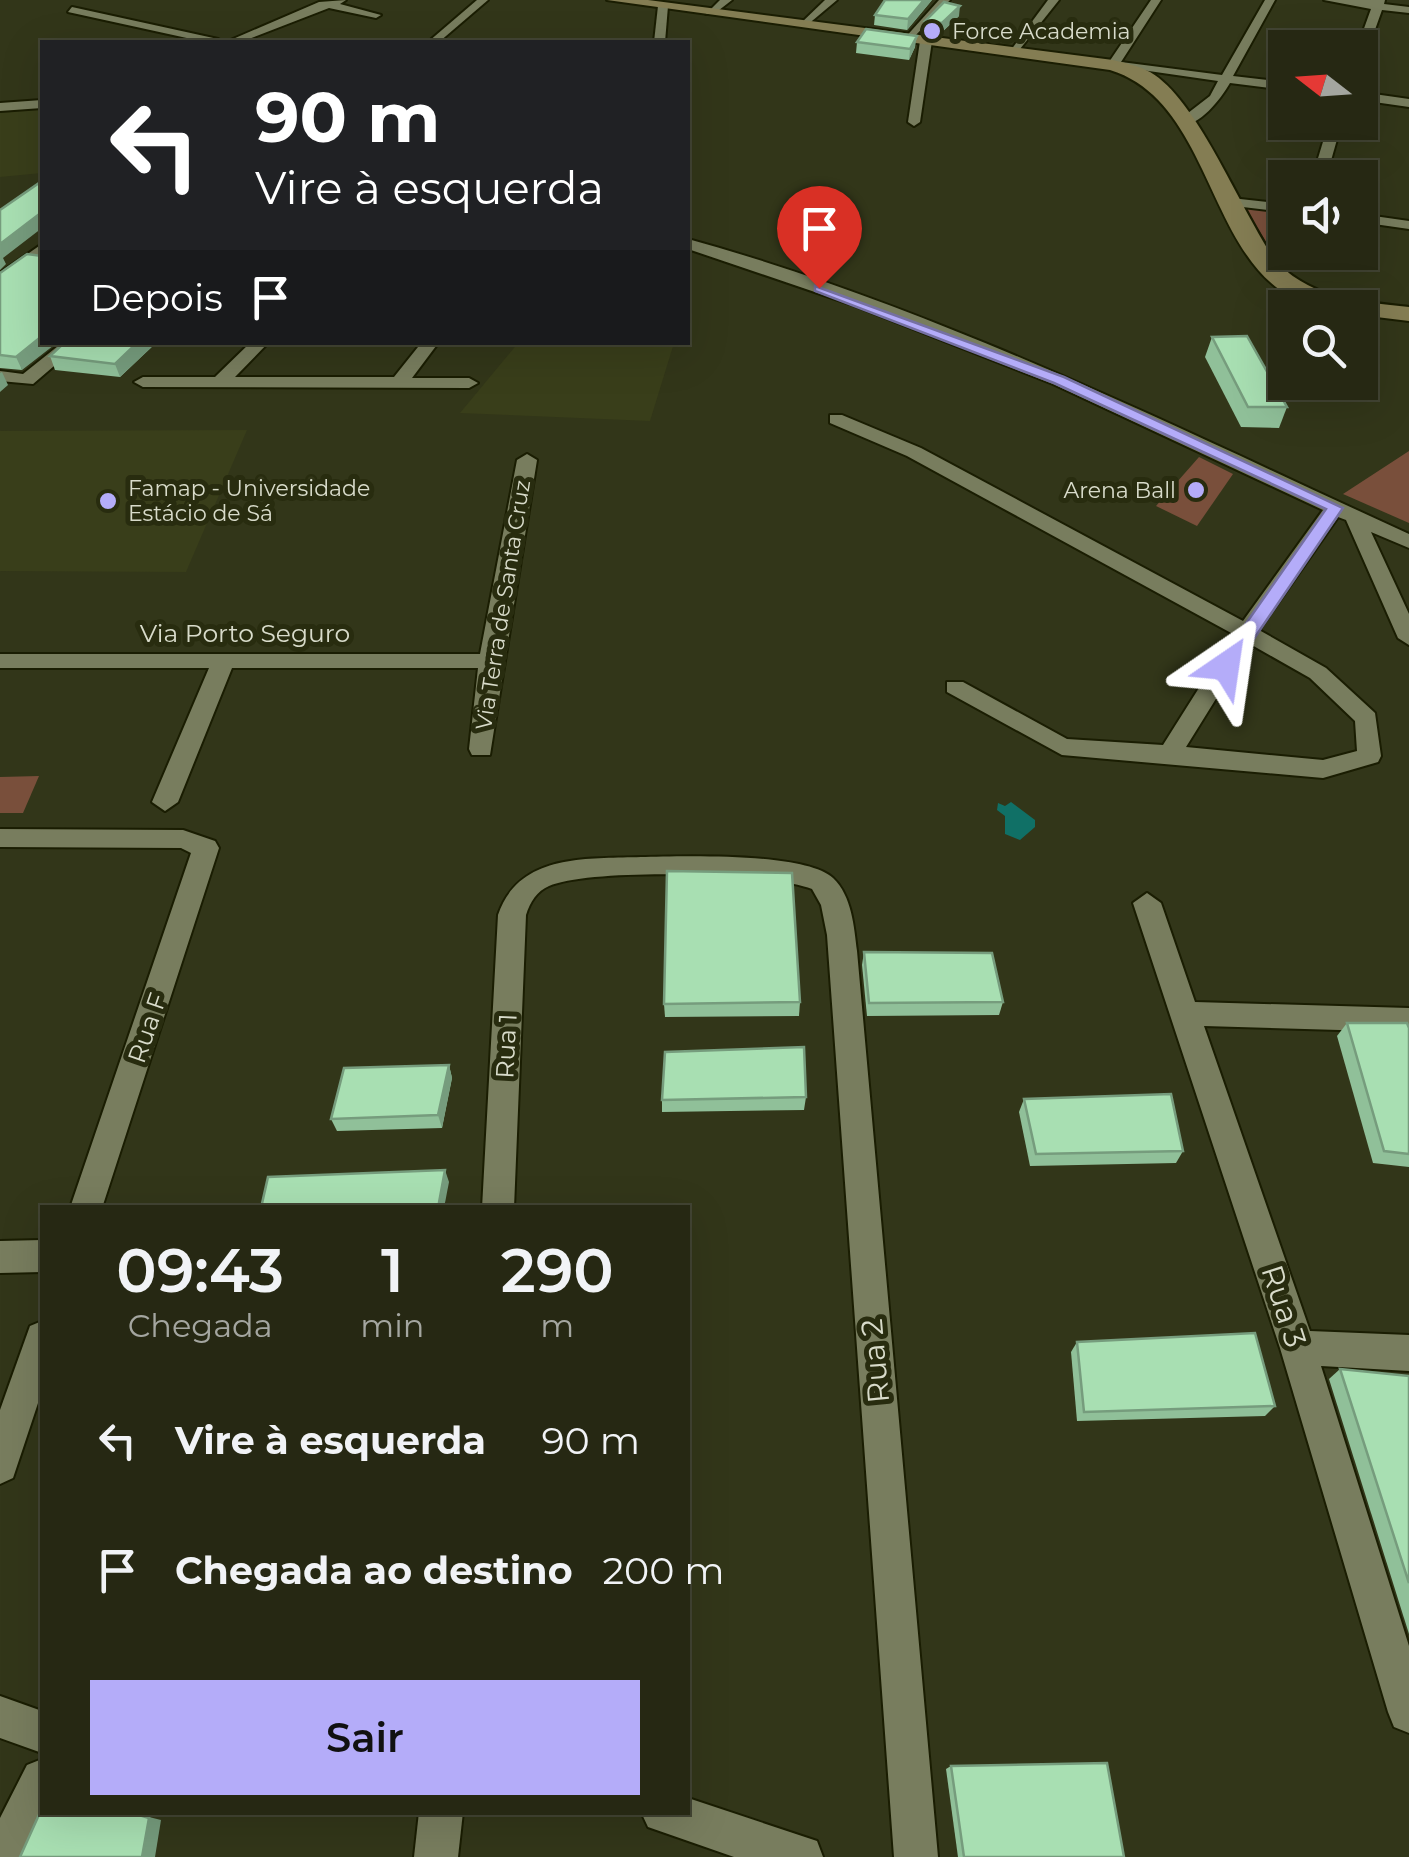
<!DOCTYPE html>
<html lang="pt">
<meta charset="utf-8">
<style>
body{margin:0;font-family:Montserrat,sans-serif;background:#2e301c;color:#f1f3f6;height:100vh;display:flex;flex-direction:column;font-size:38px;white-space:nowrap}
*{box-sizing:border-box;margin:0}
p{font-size:32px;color:#a4a6a0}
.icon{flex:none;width:55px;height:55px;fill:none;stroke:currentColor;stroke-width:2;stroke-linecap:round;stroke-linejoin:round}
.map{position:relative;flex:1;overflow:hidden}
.details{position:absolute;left:40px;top:1205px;width:650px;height:610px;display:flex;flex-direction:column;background:#262813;border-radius:0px;box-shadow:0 10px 40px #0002,0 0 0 2px #424433}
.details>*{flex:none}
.banner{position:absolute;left:40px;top:40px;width:650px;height:305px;border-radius:0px;box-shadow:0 10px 40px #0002,0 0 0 2px #424433;background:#202124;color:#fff;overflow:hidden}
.needle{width:65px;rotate:287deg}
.tools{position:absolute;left:1268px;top:30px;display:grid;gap:20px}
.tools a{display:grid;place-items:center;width:110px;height:110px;border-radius:0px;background:#262813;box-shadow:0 10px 40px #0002,0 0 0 2px #424433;font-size:50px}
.pin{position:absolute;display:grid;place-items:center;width:85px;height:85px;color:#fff;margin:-102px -42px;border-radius:50% 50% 50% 0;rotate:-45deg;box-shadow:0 0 10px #0007}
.pin .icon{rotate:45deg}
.me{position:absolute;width:110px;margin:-55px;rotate:32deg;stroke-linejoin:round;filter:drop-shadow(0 0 8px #0008)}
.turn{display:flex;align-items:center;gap:35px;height:210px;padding:0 50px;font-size:45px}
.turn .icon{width:130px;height:130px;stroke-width:2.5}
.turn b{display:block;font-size:70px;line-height:85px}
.then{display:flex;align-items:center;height:95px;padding:0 50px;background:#0003;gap:20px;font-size:38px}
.eta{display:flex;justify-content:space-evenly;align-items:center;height:170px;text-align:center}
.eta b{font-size:60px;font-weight:600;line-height:70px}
.action{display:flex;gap:20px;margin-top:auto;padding:20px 50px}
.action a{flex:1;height:115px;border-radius:0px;background:#b4acf9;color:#111;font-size:40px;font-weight:600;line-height:115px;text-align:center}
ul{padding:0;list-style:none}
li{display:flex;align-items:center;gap:30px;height:130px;padding:0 50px}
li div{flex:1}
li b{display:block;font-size:38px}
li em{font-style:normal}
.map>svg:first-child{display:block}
</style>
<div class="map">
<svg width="1409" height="1857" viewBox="0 0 1409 1857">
<rect width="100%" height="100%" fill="#323619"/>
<g fill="#393e1a">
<polygon points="42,109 42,173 0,177 0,113"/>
<polygon points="519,342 674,342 674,343 650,421 460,413"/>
<polygon points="247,430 186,572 0,571 0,431"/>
</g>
<g fill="#794f3b">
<polygon points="1245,207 1285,212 1285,235 1275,257"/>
<polygon points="1409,451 1409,523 1343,494"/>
<polygon points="1199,457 1233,474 1197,526 1156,506"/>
<polygon points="39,776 23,813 0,813 0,777"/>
</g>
<polygon fill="#107066" points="1011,802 1035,820 1035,827 1020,840 1005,834 1005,816 997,810 998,803 1005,806"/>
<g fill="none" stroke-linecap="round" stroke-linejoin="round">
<defs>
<g id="street">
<polygon points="346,0 340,4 381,15 376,18 329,8 241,42 226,42 319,2"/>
<polygon points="477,0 488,0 439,42 428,42"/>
<polygon points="720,0 732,0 714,14 706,14"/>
<polygon points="825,0 837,0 806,26 798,26"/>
<polygon points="939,0 950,0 911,40 903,40"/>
<polygon points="1048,0 1059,0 1016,54 1008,54"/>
<path d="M1151 0H1161L1121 62 1222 75 1265 0H1275L1233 76 1285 82V90L1230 83C1220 100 1200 126 1179 126V120L1210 96 1218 81 1107 65Z"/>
<polygon points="1324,0 1385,0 1384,4 1409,7 1409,13 1382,10 1366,55 1360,59 1357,48 1371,9"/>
<polygon points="663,3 668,6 665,42 654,42 658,6"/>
<polygon points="72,7 218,39 224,42 205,42 68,12"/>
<polygon points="926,38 932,41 920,122 914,126 908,122 920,41"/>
<polygon points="1360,92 1409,99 1409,107 1360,100"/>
<polygon points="42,100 42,108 0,111 0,103"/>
<polygon points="1329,122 1342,122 1326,178 1312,178"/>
<polygon points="1231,198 1285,204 1285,212 1226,205 1224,202"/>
<polygon points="1360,214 1409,221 1409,229 1360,222"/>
<path d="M688 239C938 308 1175 427 1409 534V548L1371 532 1409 614V645L1398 638 1346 520 1338 517 1259 630 1326 668 1375 713 1381 756 1378 762 1323 778 1062 755 947 692V682H963L1067 739 1163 745 1233 634 907 456 830 423V415H842L921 448 1243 621 1323 510 1053 384 850 304 688 249ZM1250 644 1310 678 1355 721 1357 751 1323 760 1186 747Z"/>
<polygon points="42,244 42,256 0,285 0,273"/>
<polygon points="1285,250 1298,252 1285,279 1273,279"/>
<polygon points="63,342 82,342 33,384 0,381 0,371 23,374"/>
<polygon points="251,342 269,342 235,377 394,377 422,342 439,342 412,378 469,378 478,383 469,388 143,387 134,382 143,377 215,377"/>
<polygon points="527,454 537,460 490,755 472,755 469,749 478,668 232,668 178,802 165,811 152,802 209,668 0,668 0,654 480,654 517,460"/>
<polygon points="0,829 183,830 215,841 219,848 102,1208 70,1208 191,853 181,848 0,847"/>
<path d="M641 857C681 856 805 852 833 878 852 896 854 927 857 951L938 1857H894L827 935 821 905 812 889C770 872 590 868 549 886 537 891 530 902 526 915L514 1208H482L498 915C519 853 587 859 641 857Z"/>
<polygon points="1147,893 1161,903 1195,1002 1409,1008 1409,1032 1204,1026 1310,1331 1409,1335 1409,1371 1321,1366 1409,1646 1409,1733 1394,1727 1388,1712 1280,1348 1133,903"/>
<polygon points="42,1240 42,1272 0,1273 0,1241"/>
<polygon points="42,1321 42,1391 13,1478 0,1484 0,1410 30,1326"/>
<polygon points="0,1696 42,1711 42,1753 0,1738"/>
<polygon points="42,1759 42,1812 49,1812 27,1857 0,1857 0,1818 27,1765"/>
<polygon points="688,1798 817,1841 823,1857 734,1857 648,1827 641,1812 688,1812"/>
<polygon points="419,1812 463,1812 458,1857 414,1857"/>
</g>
<path id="secondary" d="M607 0H648L1113 60C1125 63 1139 66 1150 72 1199 100 1242 215 1278 264 1317 300 1358 301 1409 307V321L1360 315V308C1345 308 1328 310 1314 306 1206 278 1218 103 1110 70Z"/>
</defs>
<use href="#street" stroke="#1a1d02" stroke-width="4"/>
<use href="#secondary" stroke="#1a1d02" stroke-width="4"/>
<use href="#street" fill="#787d5e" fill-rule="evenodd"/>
<use href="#secondary" fill="#847d53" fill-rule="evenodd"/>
</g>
<g fill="#90c099">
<polygon points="932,0 907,30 874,25 875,15"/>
<polygon points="959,16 940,34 924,32 925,21"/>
<polygon points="857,42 915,47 909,60 856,53"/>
<polygon points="0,273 22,370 0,368"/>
<polygon points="1212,337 1287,407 1279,428 1241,427 1205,357"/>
<polygon points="157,342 120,377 55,370 50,356"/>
<polygon points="864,952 1003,1002 999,1015 867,1016 862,965"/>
<polygon points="800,1002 799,1016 665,1017 664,1004"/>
<polygon points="1347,1023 1409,1028 1409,1167 1373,1163 1337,1036"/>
<polygon points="449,1065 452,1078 442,1128 337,1131 331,1119"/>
<polygon points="806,1097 804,1110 662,1112 662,1100"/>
<polygon points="1024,1099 1183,1151 1176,1163 1030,1166 1019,1112"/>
<polygon points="1077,1342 1275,1406 1265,1416 1077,1421 1071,1352"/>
<polygon points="1340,1369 1409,1376 1409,1634 1329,1379"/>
<polygon points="951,1766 1124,1857 958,1857 946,1769"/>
</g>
<g fill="#769c7d">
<polygon points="924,0 932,0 907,30 908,19"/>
<polygon points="960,6 959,16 940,34 942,23"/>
<polygon points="917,36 915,47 909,60 910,49"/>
<polygon points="42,212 42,228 3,258 6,264 0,270 0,244"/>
<polygon points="42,336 42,342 58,342 22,370 16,357"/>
<polygon points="138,342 157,342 120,377 115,364"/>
<polygon points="2,372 8,385 0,392 0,373"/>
<polygon points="449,1065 452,1078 442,1128 438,1115"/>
<polygon points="445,1170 449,1182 444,1208 438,1208"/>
<polygon points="129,1812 161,1820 155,1857 142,1857"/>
</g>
<g fill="#a8dfb2" stroke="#769c7d" stroke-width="2.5">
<polygon points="885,0 924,0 908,19 875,15"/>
<polygon points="944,2 960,6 942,23 925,21"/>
<polygon points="866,29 917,36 910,49 857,42"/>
<polygon points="42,181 42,212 0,244 0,210"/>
<polygon points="27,254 42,256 42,336 16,357 0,355 0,273"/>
<polygon points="1247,336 1287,407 1248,407 1212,337"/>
<polygon points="65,342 138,342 115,364 50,356"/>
<polygon points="667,871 792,873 800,1002 664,1004"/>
<polygon points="864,952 992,953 1003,1002 869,1003"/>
<polygon points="1347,1023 1407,1023 1409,1028 1409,1154 1384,1151"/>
<polygon points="804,1047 806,1097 662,1100 665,1052"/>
<polygon points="449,1065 438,1115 331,1119 344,1068"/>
<polygon points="1171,1094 1183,1151 1036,1154 1024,1099"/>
<polygon points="445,1170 438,1208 261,1208 268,1177"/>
<polygon points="1255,1333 1275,1406 1084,1412 1077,1342"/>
<polygon points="1340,1369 1409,1376 1409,1583"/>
<polygon points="1107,1763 1124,1857 964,1857 951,1766"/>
<polygon points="42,1808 42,1812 129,1812 149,1818 142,1857 20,1857"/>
</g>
<polygon fill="#b4acf9" stroke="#7570a2" stroke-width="2.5" points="815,286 1064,377 1343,508 1232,671 1219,671 1219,662 1326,509 1054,383 815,291"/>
<g fill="#b4acf9" stroke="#282c0f" stroke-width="4">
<circle cx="932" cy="31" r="10"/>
<circle cx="1196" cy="490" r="10"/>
<circle cx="108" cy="501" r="10"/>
</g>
<g text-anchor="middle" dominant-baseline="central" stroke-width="10" stroke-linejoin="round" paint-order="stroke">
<g font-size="22" fill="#d8dbca" stroke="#282c0f" text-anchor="start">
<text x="952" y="31">Force Academia</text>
<text x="128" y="488">Famap - Universidade<tspan x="128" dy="25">Estácio de Sá</tspan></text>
<text x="1176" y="490" text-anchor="end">Arena Ball</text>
</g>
<g font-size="22" fill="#d8dbca" stroke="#282c0f">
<text transform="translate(503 605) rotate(-81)">Via Terra de Santa Cruz</text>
</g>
<g font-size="25" fill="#d8dbca" stroke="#282c0f">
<text x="245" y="633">Via Porto Seguro</text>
<text transform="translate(147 1028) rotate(-71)">Rua F</text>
<text transform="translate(506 1046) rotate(-87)">Rua 1</text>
</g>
<g font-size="30" fill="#d8dbca" stroke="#282c0f">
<text transform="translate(1284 1306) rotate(72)">Rua 3</text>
<text transform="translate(875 1361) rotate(-95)">Rua 2</text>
</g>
</g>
</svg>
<div class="tools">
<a><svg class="needle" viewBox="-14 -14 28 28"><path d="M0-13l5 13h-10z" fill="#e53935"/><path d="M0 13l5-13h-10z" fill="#a4a6a0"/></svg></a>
<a><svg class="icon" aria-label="sound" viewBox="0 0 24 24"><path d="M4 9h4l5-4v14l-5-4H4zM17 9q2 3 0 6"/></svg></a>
<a><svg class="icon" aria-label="search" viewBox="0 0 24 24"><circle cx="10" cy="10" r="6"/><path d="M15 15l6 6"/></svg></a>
</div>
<div class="pin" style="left:819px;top:288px;background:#d93025"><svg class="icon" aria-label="arrive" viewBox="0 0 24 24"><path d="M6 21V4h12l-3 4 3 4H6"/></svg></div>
<svg class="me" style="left:1226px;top:666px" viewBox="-20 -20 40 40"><path d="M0-17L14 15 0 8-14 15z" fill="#b4acf9" stroke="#fff" stroke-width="4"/></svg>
<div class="banner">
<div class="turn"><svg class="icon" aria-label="left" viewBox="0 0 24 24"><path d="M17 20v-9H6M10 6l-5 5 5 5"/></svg><div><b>90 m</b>Vire à esquerda</div></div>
<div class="then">Depois<svg class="icon" aria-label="arrive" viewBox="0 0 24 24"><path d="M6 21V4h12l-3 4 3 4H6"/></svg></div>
</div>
<section class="details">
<div class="eta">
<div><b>09:43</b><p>Chegada</p></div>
<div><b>1</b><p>min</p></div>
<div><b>290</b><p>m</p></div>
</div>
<ul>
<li><svg class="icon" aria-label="left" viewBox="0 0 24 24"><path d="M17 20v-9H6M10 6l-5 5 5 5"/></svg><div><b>Vire à esquerda</b></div><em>90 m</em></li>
<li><svg class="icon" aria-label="arrive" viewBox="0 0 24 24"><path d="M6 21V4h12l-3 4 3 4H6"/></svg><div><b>Chegada ao destino</b></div><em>200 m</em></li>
</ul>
<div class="action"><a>Sair</a></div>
</section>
</div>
